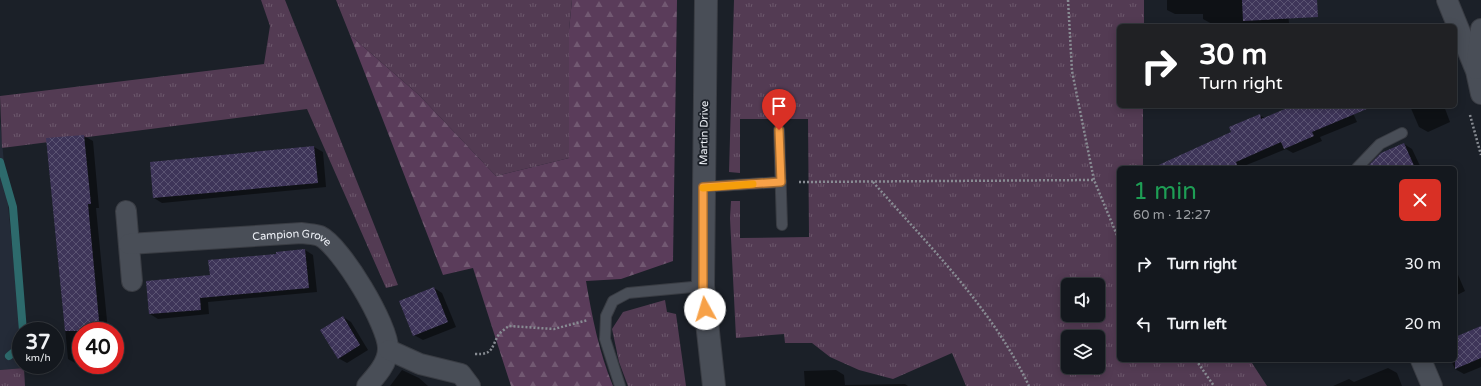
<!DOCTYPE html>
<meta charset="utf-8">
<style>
body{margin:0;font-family:"Varela Round",sans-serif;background:#21252b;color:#f1f3f6;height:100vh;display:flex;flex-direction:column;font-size:15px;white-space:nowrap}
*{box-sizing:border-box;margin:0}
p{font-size:13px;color:#9da0a4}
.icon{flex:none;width:22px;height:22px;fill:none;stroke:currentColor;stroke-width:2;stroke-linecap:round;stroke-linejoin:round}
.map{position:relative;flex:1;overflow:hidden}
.side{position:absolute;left:1117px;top:166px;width:340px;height:196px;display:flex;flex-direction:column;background:#14181e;border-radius:6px;box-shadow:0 2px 10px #0003,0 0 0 1px #33373c}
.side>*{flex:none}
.top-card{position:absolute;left:1117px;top:24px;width:340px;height:84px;border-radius:6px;box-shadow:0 2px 10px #0003,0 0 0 1px #33373c;background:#202124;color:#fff;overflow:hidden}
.controls{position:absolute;left:1061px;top:278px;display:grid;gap:8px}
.controls a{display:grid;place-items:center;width:44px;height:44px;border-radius:6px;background:#14181e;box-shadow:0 2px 10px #0003,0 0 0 1px #33373c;font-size:20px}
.speed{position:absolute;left:12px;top:322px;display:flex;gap:8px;font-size:20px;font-weight:700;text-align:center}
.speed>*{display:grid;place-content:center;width:52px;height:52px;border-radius:50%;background:#14181e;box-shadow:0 2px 10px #0003,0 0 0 1px #33373c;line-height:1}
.speed small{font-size:10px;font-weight:400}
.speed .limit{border:6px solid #d22;background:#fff;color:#111}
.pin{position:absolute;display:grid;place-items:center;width:34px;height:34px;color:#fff;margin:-41px -17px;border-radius:50% 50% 50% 0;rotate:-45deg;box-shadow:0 0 4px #0007}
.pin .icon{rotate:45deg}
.me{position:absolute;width:44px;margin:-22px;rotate:354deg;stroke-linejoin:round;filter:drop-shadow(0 0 3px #0008)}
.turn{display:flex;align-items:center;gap:14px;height:84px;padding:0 16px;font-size:18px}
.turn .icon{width:52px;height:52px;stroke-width:2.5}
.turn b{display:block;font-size:28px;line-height:34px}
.round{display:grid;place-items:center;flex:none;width:42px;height:42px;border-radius:6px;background:#21252b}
.headline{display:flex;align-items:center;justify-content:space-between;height:68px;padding:0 16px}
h1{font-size:24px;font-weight:600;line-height:30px;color:#1e9e55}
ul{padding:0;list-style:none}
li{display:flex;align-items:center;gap:12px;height:60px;padding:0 16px}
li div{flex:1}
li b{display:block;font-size:15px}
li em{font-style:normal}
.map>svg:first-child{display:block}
</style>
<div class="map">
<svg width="1481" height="386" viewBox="0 0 1481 386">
<defs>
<pattern id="grass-tufts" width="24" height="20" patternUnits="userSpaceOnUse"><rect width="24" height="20" fill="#533b53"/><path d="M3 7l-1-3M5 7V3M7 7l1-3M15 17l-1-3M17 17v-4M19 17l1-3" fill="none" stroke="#6c586c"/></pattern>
<pattern id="forest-firs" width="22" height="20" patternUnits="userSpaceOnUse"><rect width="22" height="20" fill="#5a3c5a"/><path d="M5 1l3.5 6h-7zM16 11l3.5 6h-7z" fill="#725972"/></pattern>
<pattern id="building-cross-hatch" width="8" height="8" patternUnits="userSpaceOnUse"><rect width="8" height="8" fill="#3e3559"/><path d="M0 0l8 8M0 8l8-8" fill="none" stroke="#5a5372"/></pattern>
</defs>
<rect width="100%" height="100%" fill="#1b2028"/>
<polygon fill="#242b38" points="0,121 21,339 21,365 24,365 24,368 0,370"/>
<g fill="url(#grass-tufts)" fill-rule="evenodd">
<polygon points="261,0 285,0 398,285 386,288 307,109 2,148 0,96 264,64 270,26"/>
<polygon points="336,0 572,0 569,30 569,158 496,176 419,95 350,35"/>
<path d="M734 0H1144V26H1119V106H1143V168H1119V360H1250L1267 386H966L952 353 893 379 859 370 830 357 812 343H785L784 334 736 338 730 218 731 201H740V173L729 172ZM740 119H808L809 237 740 238ZM1068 285H1098V315H1068ZM1068 337H1098V367H1068Z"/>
<polygon points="665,300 667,312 676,314 686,386 628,386 619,362 612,329 623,312"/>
<polygon points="24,368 25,386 0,386 0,370"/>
</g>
<path fill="url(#forest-firs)" d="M572 0H677L673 261 621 279 586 281C592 317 599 352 613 386H511L473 268 443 275 350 35 419 95 496 176 569 158V30Z"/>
<g fill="#0007">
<polygon points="1167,0 1296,0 1288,13 1289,23 1252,25 1249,23 1212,24 1203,19 1203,14 1175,14 1167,10"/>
<polygon points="1294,106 1364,106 1352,111 1357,122 1320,137 1322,141 1293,153 1286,149 1244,166 1244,168 1158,168 1233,133 1259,115 1265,118"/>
<polygon points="1410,106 1444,106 1450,122 1428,132 1419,127"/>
<polygon points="84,136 93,141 99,208 96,208 108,331 81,331 81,363 77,364 68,359 47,139"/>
<polygon points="1404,144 1412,149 1421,168 1381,168"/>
<polygon points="314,147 323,152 326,187 162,203 154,198"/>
<polygon points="305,250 313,255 317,292 208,302 209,314 158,319 150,314 211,276 277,255"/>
<polygon points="1455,268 1465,291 1455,296"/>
<polygon points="434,288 442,293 456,327 423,340 414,335"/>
<polygon points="343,317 351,322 368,350 347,363 338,358"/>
<polygon points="1481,327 1481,367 1464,374 1455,369 1451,360 1455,360 1455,338"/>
<polygon points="1388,368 1397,373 1402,386 1333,386 1349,379 1354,382"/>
<polygon points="402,370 419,378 428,386 390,386"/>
<polygon points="836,370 844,375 845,385 905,384 908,386 805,386 804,371"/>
</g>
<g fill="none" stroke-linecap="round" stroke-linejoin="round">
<g stroke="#2d6a6c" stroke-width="8">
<polyline points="0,162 13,207 23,331"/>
<polyline points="9,356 21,346"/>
</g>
</g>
<g fill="url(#building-cross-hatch)">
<polygon points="1242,0 1317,0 1318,17 1243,21"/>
<polygon points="1292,106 1374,106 1312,132 1314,136 1284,149 1281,142 1236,162 1238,168 1152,168 1231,132 1229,127 1260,114 1261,119"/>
<polygon points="84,135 91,204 88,204 100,331 65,331 46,138"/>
<polygon points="1404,143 1415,168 1366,168 1381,153"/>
<polygon points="314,146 318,183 153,198 150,162"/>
<polygon points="305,249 309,288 200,298 201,310 149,314 146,281 210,275 208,260 276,254 276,252"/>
<polygon points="434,287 448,322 413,336 399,301"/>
<polygon points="343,316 360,345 338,359 320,330"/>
<polygon points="1481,326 1481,358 1455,369 1455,337"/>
</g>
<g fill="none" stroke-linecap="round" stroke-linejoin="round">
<defs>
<g id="service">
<polyline points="779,130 782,225"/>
<polyline points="1357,168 1380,144 1402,133"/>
<polyline points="703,187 781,182"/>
<polyline points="620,386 605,339 606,316 613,301 628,293 703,286"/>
</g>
<g id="minor">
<polyline points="1447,0 1476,71 1481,94"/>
<polyline points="1476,69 1481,29"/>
<polyline points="126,211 132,281"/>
<path id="s1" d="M129 244 302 233C307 234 315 234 320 236 341 246 389 326 388 349 388 363 376 376 367 386"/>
<polyline points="389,350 420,364 461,374 470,386"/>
<polyline points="1421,360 1432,386"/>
</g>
<polyline id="tertiary" points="706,0 703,286 714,386"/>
</defs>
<use href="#service" stroke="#393c43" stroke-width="12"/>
<use href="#minor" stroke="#393c43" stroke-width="22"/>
<use href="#tertiary" stroke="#393c43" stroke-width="24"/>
<g stroke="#888c93" stroke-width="2.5" stroke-dasharray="2 2" stroke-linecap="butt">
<polyline points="1068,0 1072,71 1094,180 1119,240"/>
<polyline points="1470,115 1481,155"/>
<polyline points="799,182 1094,180"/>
<path d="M873 182C929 246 992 308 1029 386"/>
<path d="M475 354C494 355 491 347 499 334 502 331 506 328 509 326L554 329 588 320"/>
<polyline points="1196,360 1214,386"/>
</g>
<use href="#service" stroke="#494e57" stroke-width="10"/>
<use href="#minor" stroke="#494e57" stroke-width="20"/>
<use href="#tertiary" stroke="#494e57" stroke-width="22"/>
</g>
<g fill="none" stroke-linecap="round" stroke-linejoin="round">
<defs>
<polyline id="route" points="705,309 703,286 703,187 781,182 779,130"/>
</defs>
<use href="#route" stroke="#a1692f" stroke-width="10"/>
<use href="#route" stroke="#f7a148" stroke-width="7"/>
<polyline stroke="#f59e0b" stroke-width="7" points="703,188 753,184"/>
</g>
<g text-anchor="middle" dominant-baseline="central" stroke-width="4" stroke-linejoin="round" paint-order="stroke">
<g font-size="11" fill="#eef1f7" stroke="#1b2028">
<text transform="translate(704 133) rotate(-89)">Martin Drive</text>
<text stroke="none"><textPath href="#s1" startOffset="164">Campion Grove</textPath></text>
</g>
</g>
</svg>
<div class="controls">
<a><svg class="icon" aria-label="sound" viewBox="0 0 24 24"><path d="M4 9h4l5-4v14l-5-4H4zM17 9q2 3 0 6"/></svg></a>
<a><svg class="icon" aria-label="layers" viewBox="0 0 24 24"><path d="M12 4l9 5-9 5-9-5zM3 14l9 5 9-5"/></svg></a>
</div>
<div class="speed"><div>37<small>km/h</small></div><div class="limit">40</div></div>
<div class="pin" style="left:779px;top:130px;background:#d93025"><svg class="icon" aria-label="arrive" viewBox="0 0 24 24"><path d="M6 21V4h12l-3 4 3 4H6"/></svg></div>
<svg class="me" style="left:705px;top:309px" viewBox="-20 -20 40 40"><circle r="19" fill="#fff"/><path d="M0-13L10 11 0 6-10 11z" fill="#f7a148"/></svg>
<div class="top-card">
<div class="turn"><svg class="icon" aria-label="right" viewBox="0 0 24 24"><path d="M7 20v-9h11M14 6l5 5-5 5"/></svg><div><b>30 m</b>Turn right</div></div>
</div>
<section class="side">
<div class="headline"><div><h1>1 min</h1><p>60 m · 12:27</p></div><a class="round" style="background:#d93025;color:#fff"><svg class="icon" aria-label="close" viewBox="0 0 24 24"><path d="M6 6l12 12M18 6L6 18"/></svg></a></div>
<ul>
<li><svg class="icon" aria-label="right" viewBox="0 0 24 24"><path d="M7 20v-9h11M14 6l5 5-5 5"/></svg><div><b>Turn right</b></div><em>30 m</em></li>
<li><svg class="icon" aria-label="left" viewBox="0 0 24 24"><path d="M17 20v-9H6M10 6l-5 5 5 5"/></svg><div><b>Turn left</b></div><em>20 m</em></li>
</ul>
</section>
</div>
